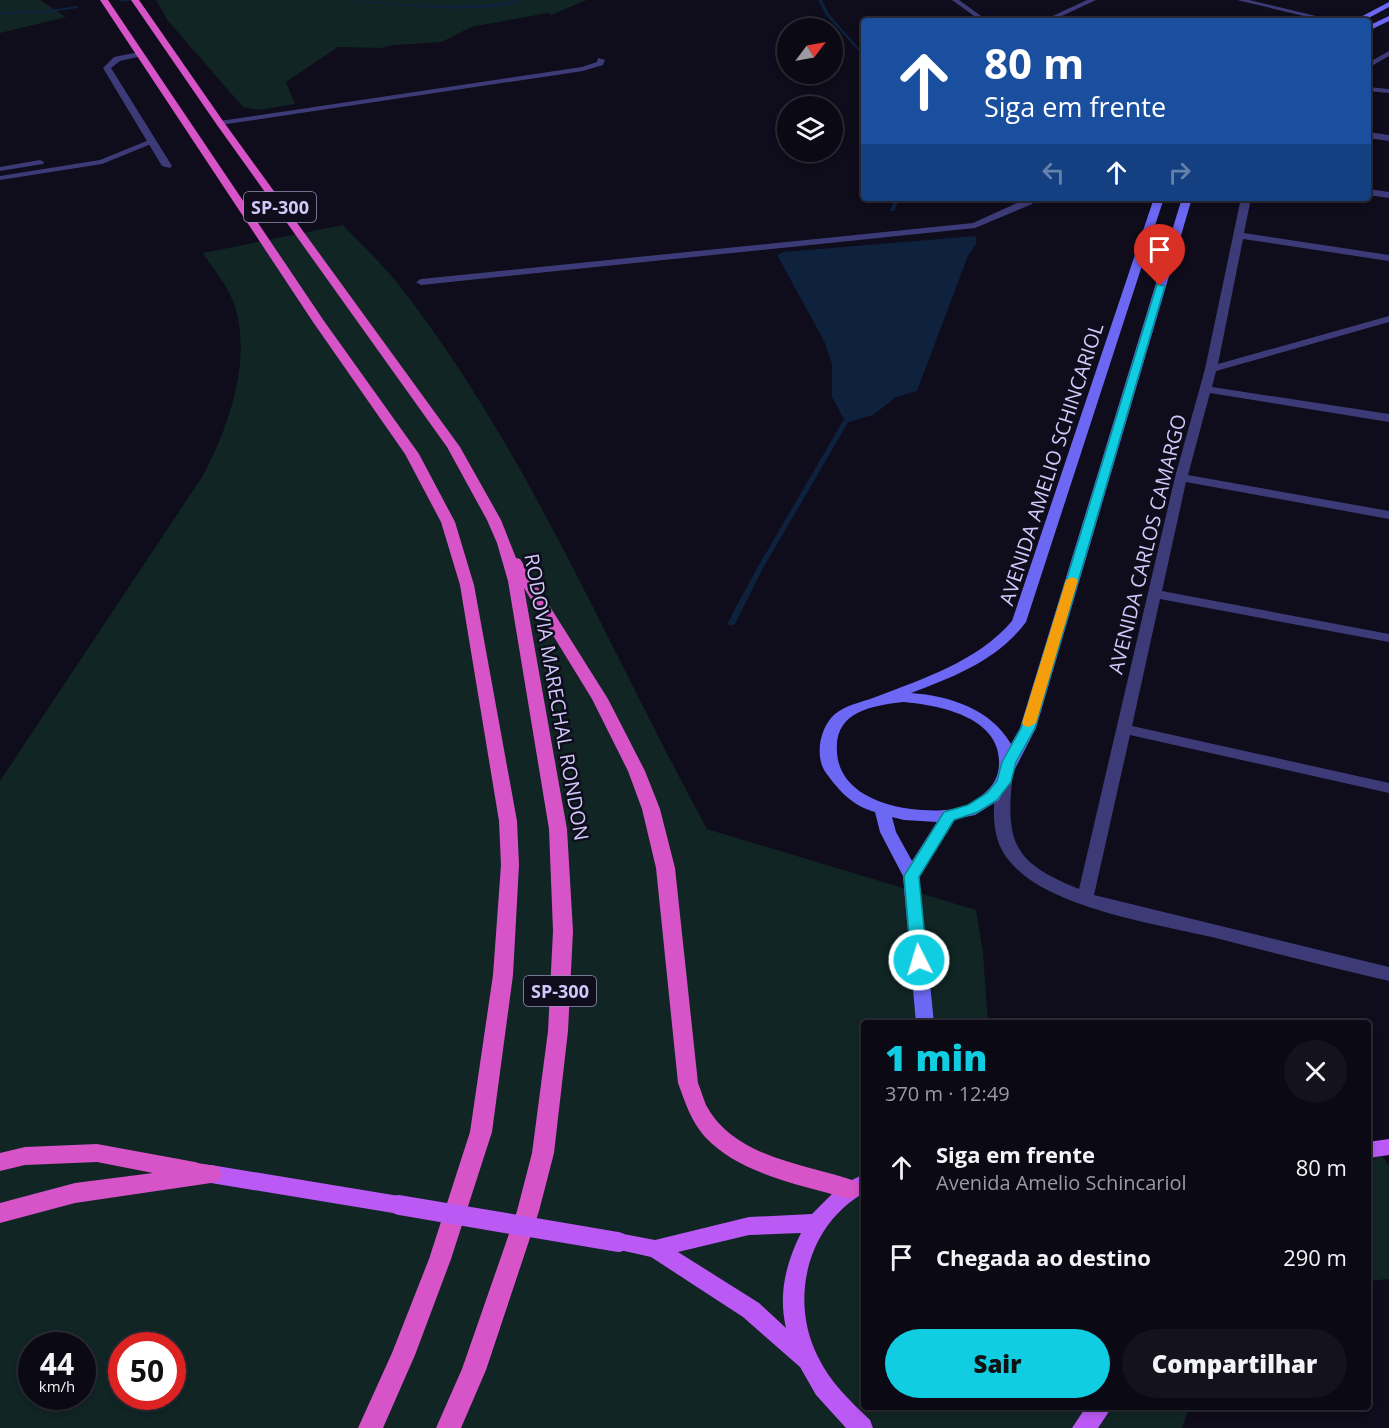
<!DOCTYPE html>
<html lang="pt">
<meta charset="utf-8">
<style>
body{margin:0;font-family:"Open Sans",sans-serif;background:#14121d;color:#f1f3f6;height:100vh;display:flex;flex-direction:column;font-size:22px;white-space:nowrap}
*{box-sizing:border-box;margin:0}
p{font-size:20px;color:#9a9aa0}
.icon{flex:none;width:33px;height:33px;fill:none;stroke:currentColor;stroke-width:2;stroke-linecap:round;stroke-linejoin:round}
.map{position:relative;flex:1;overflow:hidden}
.drawer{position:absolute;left:861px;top:1020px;width:510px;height:390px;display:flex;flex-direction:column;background:#0b0914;border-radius:6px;box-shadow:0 3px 9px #0003,0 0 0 2px #2b2a34}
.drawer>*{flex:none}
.guide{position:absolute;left:861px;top:18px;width:510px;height:183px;border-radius:6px;box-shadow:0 3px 9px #0003,0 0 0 2px #2b2a34;background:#1a4fa0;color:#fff;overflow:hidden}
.needle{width:39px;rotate:58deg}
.buttons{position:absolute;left:777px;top:18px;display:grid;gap:12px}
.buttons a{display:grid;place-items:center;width:66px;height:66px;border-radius:50%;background:#0b0914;box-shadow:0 3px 9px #0003,0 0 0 2px #2b2a34;font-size:30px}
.speed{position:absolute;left:18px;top:1332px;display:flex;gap:12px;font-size:30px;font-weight:700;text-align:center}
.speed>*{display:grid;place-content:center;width:78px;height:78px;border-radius:50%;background:#0b0914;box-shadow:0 3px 9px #0003,0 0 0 2px #2b2a34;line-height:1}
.speed small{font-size:15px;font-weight:400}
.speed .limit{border:9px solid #d22;background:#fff;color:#111}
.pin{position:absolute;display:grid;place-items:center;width:51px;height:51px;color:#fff;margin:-62px -26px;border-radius:50% 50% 50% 0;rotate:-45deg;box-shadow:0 0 6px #0007}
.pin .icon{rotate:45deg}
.me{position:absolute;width:66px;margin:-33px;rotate:355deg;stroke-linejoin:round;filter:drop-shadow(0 0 4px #0008)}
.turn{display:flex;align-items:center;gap:21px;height:126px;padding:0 24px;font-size:27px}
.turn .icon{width:78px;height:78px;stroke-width:2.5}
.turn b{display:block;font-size:42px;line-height:51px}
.lanes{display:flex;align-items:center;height:57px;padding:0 24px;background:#0003;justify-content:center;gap:30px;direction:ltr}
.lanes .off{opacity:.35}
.round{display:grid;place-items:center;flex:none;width:63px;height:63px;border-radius:32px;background:#14121d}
.head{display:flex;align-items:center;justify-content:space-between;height:102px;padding:0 24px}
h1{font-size:36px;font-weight:800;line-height:45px;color:#10cde1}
.action{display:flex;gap:12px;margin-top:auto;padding:12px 24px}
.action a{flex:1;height:69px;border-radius:36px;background:#10cde1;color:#111;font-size:24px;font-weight:800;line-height:69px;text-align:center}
.action a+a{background:#14121d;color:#f1f3f6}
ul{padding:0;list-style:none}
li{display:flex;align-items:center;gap:18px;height:90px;padding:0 24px}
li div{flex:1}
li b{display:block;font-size:22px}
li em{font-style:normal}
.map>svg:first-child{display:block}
</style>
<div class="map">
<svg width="1389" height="1428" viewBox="0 0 1389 1428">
<rect width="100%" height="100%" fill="#0f0c1b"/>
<g fill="#102524" fill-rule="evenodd">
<polygon points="0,0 40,0 66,17 0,33"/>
<polygon points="156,0 587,0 551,15 548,13 471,27 442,42 394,45 381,48 338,47 286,82 295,104 258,110 243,107 168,21"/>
<path d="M343 225C362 245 382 264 399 285 528 450 607 646 707 829L976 910 983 953 988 1023H864V1407H1189L1182 1428H0V781L202 477C228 429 253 359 234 304 228 286 213 269 203 253ZM32 1346H82V1396H32ZM122 1346H172V1396H122Z"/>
<polygon points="1368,1132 1389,1166 1389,1279 1368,1281"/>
</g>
<polygon fill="#0e213d" points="976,236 976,244 968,256 917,391 896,397 873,415 846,423 832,397 832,364 824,341 777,255 783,252"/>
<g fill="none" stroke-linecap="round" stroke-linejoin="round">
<g fill="#0e213d" fill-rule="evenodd">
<polygon points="121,0 135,0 121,2 119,1"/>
<path d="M352 0 418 5 461 6 482 5 525 0C489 13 428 8 389 4 377 3 363 3 352 0Z"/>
<polygon points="818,0 822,0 829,14 864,54 864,57 826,15"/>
<polygon points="77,6 78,8 43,13 0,14 0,12 43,11"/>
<polygon points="896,198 900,198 894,211 890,211 890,210"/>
<polygon points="850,412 853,414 762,570 735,624 733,625 729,625 727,624 756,570 847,414"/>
</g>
<g fill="#3d3b77" fill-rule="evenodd">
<polygon points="952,0 959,0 988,21 981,21"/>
<polygon points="1087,0 1096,0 1051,21 1042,21"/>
<polygon points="1237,0 1249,0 1337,21 1325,21"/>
<polygon points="598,58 605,60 603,65 583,71 220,125 216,123 220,121 582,67 597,62"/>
<polygon points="149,140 156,142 102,164 0,180 0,176 100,160"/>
<polygon points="40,160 44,162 43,164 0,171 0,167"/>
<polygon points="1028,198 1036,198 1032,204 975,228 421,285 416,282 421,279 973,223"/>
</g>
<g fill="#3d3b77" fill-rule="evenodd">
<polygon points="1389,51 1389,56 1368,68 1368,63"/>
<polygon points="139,52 143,54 142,56 120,61 111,68 172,166 170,168 162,166 103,68 114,57"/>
<polygon points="1368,87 1389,89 1389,93 1368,91"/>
<polygon points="1368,132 1389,135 1389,141 1368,138"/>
<polygon points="1368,189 1389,192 1389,198 1368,195"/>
<path d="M1241 198H1251L1244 233 1389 255V261L1243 239 1218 364 1389 316V322L1216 371 1212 387 1389 414V422L1210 393 1188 475 1389 511V519L1186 482 1162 591 1389 634V642L1160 599 1132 726 1389 783V793L1130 735 1094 895 1389 967V981C1331 967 1273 953 1216 938 1158 924 1052 909 1012 864 990 841 993 811 996 782L998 778H1010L1012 782C1005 847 1019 865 1079 889L1175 477 1205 369Z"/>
</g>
<g fill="#6c68f4" fill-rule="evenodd">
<polygon points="1389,2 1389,7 1363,21 1353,21"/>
<polygon points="1389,16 1389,21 1368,31 1368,26"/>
<path d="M1154 198H1164L1026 622C998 660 954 677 911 693 950 696 991 709 1011 744L1020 728 1182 198H1192L1036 728 999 800 975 815 955 819 919 876 934 1023H916L903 876 880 832 875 812C853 806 839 791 826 773 814 756 820 727 835 714 846 705 859 703 873 698 922 679 977 662 1012 621ZM903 702C939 705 1002 717 999 765 998 784 985 794 971 803 956 811 938 811 922 810 886 808 839 793 837 752 834 712 870 706 903 702ZM892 817 904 820 937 822 912 861 896 832Z"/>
</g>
<g fill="#ba59f3" fill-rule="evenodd">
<polygon points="1389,1139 1389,1155 1368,1158 1368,1142"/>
<polygon points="211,1165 399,1196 406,1199 409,1205 406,1211 399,1214 211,1183 204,1180 201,1174 204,1168"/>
<path d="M864 1174V1193C807 1225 789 1300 818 1357 830 1382 850 1401 870 1420L873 1428H846L816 1395 800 1367 743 1317 651 1257 611 1248 608 1242 611 1236 618 1233 655 1240 749 1217 812 1214 840 1186ZM801 1233C786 1263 778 1294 786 1328L759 1303 678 1252 749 1235Z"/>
<polygon points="1086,1407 1112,1407 1098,1428 1072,1428"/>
</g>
<g fill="#d654c8" fill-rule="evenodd">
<polygon points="100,0 108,0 324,321 419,454 455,522 474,585 517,821 519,865 513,975 492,1132 451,1259 415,1355 383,1428 358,1428 392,1353 429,1259 470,1132 493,975 501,865 499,821 460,585 441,522 405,454 313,322"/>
<path d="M131 0H139L223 121 460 447 501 520 516 558 520 559 608 699 645 771 660 809 675 868 698 1083C701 1090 703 1098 706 1105 735 1159 807 1164 858 1182L861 1189 858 1196 850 1199C802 1185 741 1175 705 1137 691 1121 685 1102 678 1083L656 868 642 809 628 771 592 699 524 588 567 829 573 931 568 1031 554 1153 539 1211 486 1370 461 1428H436L462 1369 517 1211 532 1153 548 1031 553 931 549 829 508 581 497 543 487 520 447 447 217 125Z"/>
<path d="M97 1144 195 1162C204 1165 210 1164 219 1167L222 1174 219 1181 211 1183 75 1203 0 1223V1203L75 1183 153 1173 97 1162 25 1165 0 1171V1153L25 1147Z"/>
</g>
<polyline stroke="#ba59f3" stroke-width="20" points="399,1205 618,1242"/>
</g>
<polygon fill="#10cde1" stroke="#0a8592" stroke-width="1.5" points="1157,284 1165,286 1035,728 1016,762 1011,782 997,800 978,812 954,820 919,877 927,960 925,964 913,964 911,960 904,876 944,812 968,805 987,793 997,781 1002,762 1021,728"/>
<polygon fill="#f59e0b" points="1072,577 1078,580 1036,723 1029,727 1024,726 1022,723 1066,580"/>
<g text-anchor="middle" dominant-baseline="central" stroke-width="5" stroke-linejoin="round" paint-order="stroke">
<g fill="#0f0c1b" stroke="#9691b8" stroke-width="1.5">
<rect x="244" y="192" width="72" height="30" rx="4.5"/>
<rect x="524" y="976" width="72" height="30" rx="4.5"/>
</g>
<g font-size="18" font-weight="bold" fill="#d0cafb">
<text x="280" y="207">SP-300</text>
<text x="560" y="991">SP-300</text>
</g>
<g font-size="20" fill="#d0cafb" stroke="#0f0c1b">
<text transform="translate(1051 464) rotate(-72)">AVENIDA AMELIO SCHINCARIOL</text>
<text transform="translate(1147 544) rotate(-76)">AVENIDA CARLOS CAMARGO</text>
<text transform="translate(557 697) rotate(80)">RODOVIA MARECHAL RONDON</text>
</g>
</g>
</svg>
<div class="buttons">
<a><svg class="needle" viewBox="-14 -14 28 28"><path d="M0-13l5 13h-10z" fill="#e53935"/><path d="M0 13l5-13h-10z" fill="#9a9aa0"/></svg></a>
<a><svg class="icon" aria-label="layers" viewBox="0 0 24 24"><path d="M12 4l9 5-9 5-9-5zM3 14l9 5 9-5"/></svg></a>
</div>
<div class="speed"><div>44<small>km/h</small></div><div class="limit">50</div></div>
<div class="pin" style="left:1160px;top:286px;background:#d93025"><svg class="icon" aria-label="arrive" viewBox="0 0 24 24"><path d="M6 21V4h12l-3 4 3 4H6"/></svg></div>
<svg class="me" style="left:919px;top:960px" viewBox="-20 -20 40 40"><circle r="17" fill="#10cde1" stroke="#fff" stroke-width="3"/><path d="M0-11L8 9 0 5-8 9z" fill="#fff"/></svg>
<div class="guide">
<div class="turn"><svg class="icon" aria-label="ahead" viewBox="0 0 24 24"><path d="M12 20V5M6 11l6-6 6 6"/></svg><div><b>80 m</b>Siga em frente</div></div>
<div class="lanes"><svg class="icon off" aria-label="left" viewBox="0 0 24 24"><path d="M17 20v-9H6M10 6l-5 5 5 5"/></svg><svg class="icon" aria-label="ahead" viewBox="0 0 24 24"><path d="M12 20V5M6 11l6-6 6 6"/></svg><svg class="icon off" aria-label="right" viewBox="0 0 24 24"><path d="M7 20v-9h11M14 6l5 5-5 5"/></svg></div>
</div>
<section class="drawer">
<div class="head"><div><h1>1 min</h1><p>370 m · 12:49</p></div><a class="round"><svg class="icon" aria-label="close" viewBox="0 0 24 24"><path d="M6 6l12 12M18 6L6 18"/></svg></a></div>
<ul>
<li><svg class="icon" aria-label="ahead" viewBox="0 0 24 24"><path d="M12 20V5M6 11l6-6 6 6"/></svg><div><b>Siga em frente</b><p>Avenida Amelio Schincariol</p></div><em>80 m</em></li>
<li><svg class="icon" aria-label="arrive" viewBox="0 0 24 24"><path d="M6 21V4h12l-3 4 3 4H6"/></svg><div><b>Chegada ao destino</b></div><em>290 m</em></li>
</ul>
<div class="action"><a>Sair</a><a>Compartilhar</a></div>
</section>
</div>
